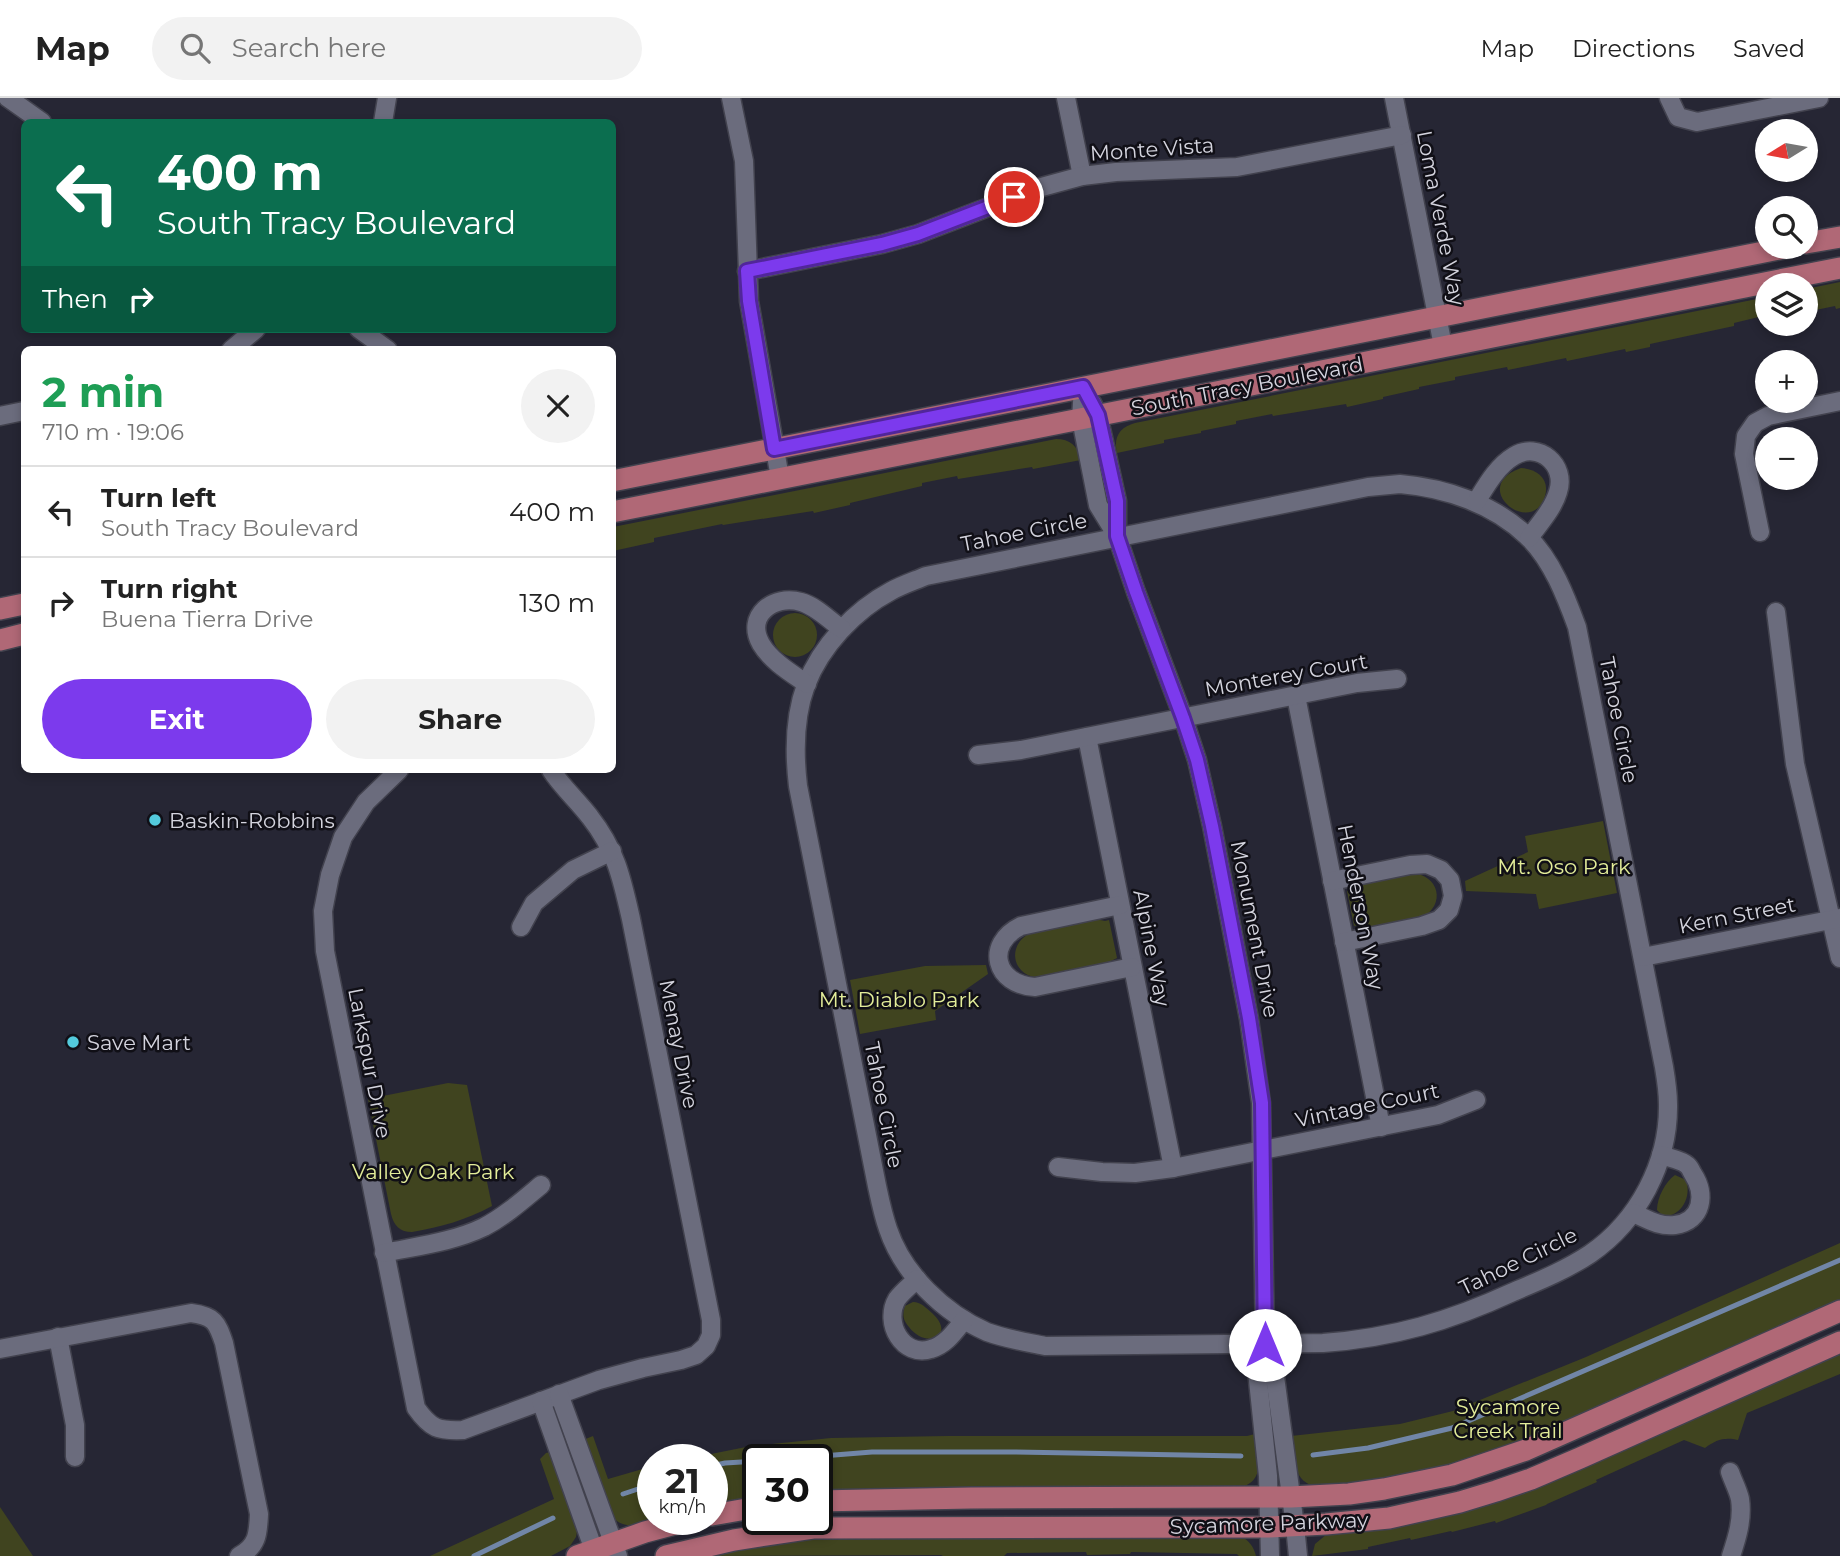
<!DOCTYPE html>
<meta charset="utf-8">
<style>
body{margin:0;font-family:Montserrat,sans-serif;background:#f2f2f2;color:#222;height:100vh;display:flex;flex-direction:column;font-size:26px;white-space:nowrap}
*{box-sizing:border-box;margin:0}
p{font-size:23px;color:#767676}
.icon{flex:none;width:38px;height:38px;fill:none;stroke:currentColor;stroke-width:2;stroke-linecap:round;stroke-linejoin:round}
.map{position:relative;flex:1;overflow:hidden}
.details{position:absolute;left:21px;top:248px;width:595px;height:427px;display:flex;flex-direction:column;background:#fff;border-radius:10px;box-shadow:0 4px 10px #0003}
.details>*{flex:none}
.hud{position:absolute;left:21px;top:21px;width:595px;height:214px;border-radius:10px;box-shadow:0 4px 10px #0003;background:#0b6e4f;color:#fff;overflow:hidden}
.needle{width:46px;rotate:259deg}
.tools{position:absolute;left:1755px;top:21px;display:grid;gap:14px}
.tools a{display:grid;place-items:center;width:63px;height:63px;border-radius:50%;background:#fff;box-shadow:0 4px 10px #0003;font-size:35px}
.speed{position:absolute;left:637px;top:1346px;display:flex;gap:14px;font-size:35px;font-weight:700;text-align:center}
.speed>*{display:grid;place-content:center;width:91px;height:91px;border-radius:50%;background:#fff;box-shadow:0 4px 10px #0003;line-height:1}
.speed small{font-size:18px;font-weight:400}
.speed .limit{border:4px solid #111;border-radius:10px;background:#fff;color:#111}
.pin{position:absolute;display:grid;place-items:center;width:60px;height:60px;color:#fff;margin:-30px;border:4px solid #fff;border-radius:50%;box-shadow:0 2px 7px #0007}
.me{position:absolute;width:77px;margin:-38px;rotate:0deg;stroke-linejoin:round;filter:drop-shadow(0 0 5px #0008)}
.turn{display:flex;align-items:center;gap:24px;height:147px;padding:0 21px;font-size:32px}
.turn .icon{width:91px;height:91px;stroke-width:2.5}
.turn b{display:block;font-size:49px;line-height:60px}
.then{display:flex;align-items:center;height:66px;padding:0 21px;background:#0003;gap:14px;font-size:26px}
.round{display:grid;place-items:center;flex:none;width:74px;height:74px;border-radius:37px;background:#f2f2f2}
.headline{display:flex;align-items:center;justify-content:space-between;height:119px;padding:0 21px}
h1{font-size:42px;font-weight:700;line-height:52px;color:#1e9e55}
.button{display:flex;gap:14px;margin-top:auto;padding:14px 21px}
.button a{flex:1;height:80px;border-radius:42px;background:#7c3aed;color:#fff;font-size:28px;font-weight:700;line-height:80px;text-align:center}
.button a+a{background:#f2f2f2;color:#222}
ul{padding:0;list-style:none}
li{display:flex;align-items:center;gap:21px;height:91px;padding:0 21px;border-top:2px solid #e0e0e0}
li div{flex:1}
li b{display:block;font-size:26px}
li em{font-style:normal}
header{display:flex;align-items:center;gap:42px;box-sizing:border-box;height:98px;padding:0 35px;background:#fff;border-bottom:2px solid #e0e0e0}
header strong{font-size:33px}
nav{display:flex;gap:38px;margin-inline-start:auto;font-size:24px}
.search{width:490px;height:63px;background:#f2f2f2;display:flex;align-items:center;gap:18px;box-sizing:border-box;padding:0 24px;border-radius:38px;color:#767676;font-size:26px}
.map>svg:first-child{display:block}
</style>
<header>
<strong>Map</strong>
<div class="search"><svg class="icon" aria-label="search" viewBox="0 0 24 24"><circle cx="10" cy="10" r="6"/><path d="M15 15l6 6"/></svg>Search here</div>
<nav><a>Map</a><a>Directions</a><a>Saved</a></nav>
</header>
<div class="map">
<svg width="1840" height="1458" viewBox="0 0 1840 1458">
<rect width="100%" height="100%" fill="#262634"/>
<g fill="#40441f">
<polygon points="1840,184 1840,210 1836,211 1835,208 1806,214 1806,191"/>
<path d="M1767 199V217L1734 225V228L1650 246V249L1626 254 1625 251 1567 263 1566 260 1508 272 1507 269 1455 279V282L1419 289V291L1383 299V301L1347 309 1346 306 1273 318 1272 316 1236 323V326L1201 333V335L1164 342V345L1117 355C1113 339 1120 329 1135 325Z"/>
<path d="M1056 341C1070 341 1078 348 1081 362L1033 371 1032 369 958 381 957 378 922 385V388L850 405V407L814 415 813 413 723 427 722 426 654 440V444L613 453V429Z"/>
<path d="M1521 370C1537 371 1550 381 1545 398 1532 441 1467 389 1521 370Z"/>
<circle cx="795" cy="537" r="22"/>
<polygon points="1603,723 1617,795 1539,811 1536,796 1466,793 1465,783 1528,754 1525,738"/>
<path d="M1411 775C1439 776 1447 807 1421 820L1370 830 1359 827 1354 828 1347 793 1352 792 1357 787Z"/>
<path d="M1095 821 1105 823 1109 822 1117 860 1103 867 1040 880C1011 878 1006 846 1032 834Z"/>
<polygon points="986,867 988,876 935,913 936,922 860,936 850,882 925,868"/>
<path d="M448 985 467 987 492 1108C466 1122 441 1129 412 1134 400 1134 394 1128 391 1116L368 1001Z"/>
<path d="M1675 1077 1686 1082C1692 1099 1681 1119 1663 1118L1657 1112C1657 1100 1665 1084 1675 1077Z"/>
<path d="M1840 1145V1202L1518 1345 1462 1363 1408 1377 1356 1385 1313 1388C1292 1381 1294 1357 1291 1338L1400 1326 1453 1313 1586 1259Z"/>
<path d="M913 1204C921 1204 925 1209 932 1215 957 1238 926 1252 909 1229 903 1222 902 1217 905 1208Z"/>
<path d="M1840 1255V1276L1747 1315 1738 1342C1724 1339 1716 1342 1705 1350L1684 1342 1596 1382 1597 1384 1547 1406 1546 1407 1496 1425 1495 1423 1452 1434 1451 1433 1411 1442 1410 1440 1368 1449V1451L1312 1458 1315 1446 1327 1436 1423 1423 1456 1416 1529 1393Z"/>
<path d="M1255 1336C1258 1358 1267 1384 1238 1390H879L817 1393V1362H758V1399L712 1407V1362H681L751 1348 831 1340 948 1338H1247Z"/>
<path d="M593 1338 608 1381 653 1368V1421H655C637 1426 624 1434 610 1416L583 1342Z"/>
<polygon points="550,1354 578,1428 576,1439 570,1448 551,1458 430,1458 554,1401 540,1361 546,1355"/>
<polygon points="0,1409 33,1458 0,1458"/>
<path d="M1240 1438C1249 1442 1254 1449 1256 1458H1239L1237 1456 1131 1454 1130 1456 1087 1457 1086 1454 1007 1455 1004 1458H943L941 1457 705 1458 781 1444 852 1439Z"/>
</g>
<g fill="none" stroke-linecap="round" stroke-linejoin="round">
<g stroke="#7186a7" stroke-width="5">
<polyline points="1313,1357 1368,1350 1452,1330 1840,1162"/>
<polyline points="772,1362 872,1354 1015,1354 1241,1358"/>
<polyline points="712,1368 725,1365 758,1363"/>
<polyline points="623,1396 653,1386"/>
<polyline points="474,1458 553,1420"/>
</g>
<defs>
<g id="minor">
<polyline points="8,0 42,24"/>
<polyline points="731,0 744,63 749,203 780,380"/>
<polyline points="1066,0 1082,78"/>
<polyline points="1394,0 1443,248"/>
<polyline points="1669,0 1678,19 1697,24 1819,0"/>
<polyline points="383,24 387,0"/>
<polyline points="747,173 882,146 918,136 1038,90 1082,78 1116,74 1237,69 1402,37"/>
<polyline points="359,231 388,252"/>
<polyline points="231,252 256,231"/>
<polyline points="1083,289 1081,321 1098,407 1117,438 1136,494 1183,619 1197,662 1212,728 1249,921 1261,1005 1265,1247 1257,1273 1268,1378 1270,1458"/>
<polyline points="1092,305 1098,317 1117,403 1117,438"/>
<polyline points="0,318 24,313"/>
<path d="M1400 386C1446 390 1494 406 1528 439 1552 462 1566 499 1577 529L1664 969C1666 981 1668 994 1668 1006 1669 1065 1638 1123 1590 1156 1566 1172 1539 1183 1513 1194 1450 1223 1393 1240 1323 1245L1045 1248C1026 1244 1006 1241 987 1234 944 1215 903 1176 888 1131 883 1117 880 1102 877 1088L798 688C794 654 794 619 806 587 821 548 855 512 891 493 902 487 914 483 926 478L1368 389Z"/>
<path d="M1476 404C1486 388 1497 368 1514 358 1539 343 1567 367 1558 394 1553 411 1539 426 1529 440"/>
<polyline points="1760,434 1744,356 1746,338 1755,325 1768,318 1840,303"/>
<polyline points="1776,514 1795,666 1840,860"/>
<path d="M807 586C791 575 771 563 761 546 745 518 773 496 801 504 816 508 829 522 842 531"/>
<polyline points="1296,598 1381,1029"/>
<polyline points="1087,639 1173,1070"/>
<polyline points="978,657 1021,652 1357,585 1397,581"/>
<path d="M399 672 366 704 343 739 330 777 323 813 325 853 416 1310C431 1331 438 1333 463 1332L599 1282 643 1270 681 1262 696 1257 706 1248 711 1237V1222L631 821C622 781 616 752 590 719 578 703 562 689 551 672"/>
<polyline points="1332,783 1410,767 1427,766 1441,772 1450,782 1453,798 1449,812 1439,822 1422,828 1344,844"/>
<path d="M1120 807 1021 828C984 846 995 887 1035 889L1132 869"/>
<polyline points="521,829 534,805 573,772 612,753"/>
<polyline points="1643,859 1840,820"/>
<polyline points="1058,1069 1102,1074 1135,1075 1173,1070 1438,1017 1476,1002"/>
<path d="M1633 1115C1647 1121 1659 1129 1675 1127 1703 1123 1706 1096 1693 1076 1691 1073 1690 1069 1687 1067 1682 1062 1669 1060 1661 1057"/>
<path d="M384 1155C417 1148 453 1144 484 1129 505 1118 523 1102 541 1087"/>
<path d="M917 1181C911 1187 902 1194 897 1201 883 1225 903 1260 931 1251 946 1247 955 1233 964 1222"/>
<polyline points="58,1239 75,1327 75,1359"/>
<polyline points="1265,1247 1274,1271 1295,1428 1298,1458"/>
<path d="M0 1251 191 1215C214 1218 217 1224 224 1245L259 1416C258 1435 258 1448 239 1458"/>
<polyline points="559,1296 618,1458"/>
<polyline points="541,1303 596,1458"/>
<path d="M1730 1374C1733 1383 1738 1392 1740 1401 1743 1421 1737 1440 1731 1458"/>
</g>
<g id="major">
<polyline points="1806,145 1840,139"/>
<polyline points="612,383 1789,149"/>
<polyline points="612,414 1840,170"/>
<polyline points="0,511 24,506"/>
<polyline points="0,542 24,536"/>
<polyline points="817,1403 971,1400 1291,1399 1349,1396 1384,1391 1452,1377 1526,1352 1840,1213"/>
<polyline points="712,1417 758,1409"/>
<polyline points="577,1458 645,1434 694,1421"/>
<polyline points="666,1458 734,1442 813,1430 1269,1429 1326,1426 1389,1420 1460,1404 1496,1393 1531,1381 1580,1360 1840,1244"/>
</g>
</defs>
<use href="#minor" stroke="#42424e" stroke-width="21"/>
<use href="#major" stroke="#42424e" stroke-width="24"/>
<use href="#minor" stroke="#6b6c7d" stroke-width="18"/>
<use href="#major" stroke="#b06876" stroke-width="21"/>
</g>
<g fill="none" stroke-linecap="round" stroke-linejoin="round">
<defs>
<polyline id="route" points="1014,99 918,136 882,146 747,173 749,203 774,351 1083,289 1098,317 1117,403 1117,438 1136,494 1183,620 1197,662 1212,728 1249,920 1262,1005 1265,1247"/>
</defs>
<use href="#route" stroke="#51269a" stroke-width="18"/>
<use href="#route" stroke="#7c3aed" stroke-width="12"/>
</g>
<g fill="#53cadc" stroke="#100f16" stroke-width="2.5">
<circle cx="155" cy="722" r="7"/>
<circle cx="73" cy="944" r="7"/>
</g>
<g text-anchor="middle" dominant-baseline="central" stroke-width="5" stroke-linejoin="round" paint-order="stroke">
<g font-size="21" fill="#d4d4de" stroke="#100f16">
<text transform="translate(1152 51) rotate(-4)">Monte Vista</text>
<text transform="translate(1441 120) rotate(79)">Loma Verde Way</text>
<text transform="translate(1247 288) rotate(-11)">South Tracy Boulevard</text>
<text transform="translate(1024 434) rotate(-11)">Tahoe Circle</text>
<text transform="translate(1286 577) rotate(-10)">Monterey Court</text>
<text transform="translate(1619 622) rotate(79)">Tahoe Circle</text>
<text transform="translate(1361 809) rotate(79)">Henderson Way</text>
<text transform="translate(1737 817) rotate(-11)">Kern Street</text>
<text transform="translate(1255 831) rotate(79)">Monument Drive</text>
<text transform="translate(1152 850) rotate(79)">Alpine Way</text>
<text transform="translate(679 946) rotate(79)">Menay Drive</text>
<text transform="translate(370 965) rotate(79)">Larkspur Drive</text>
<text transform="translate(884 1007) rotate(79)">Tahoe Circle</text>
<text transform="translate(1367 1007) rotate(-12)">Vintage Court</text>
<text transform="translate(1518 1163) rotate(-26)">Tahoe Circle</text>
<text transform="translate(1269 1425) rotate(-2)">Sycamore Parkway</text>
</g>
<g font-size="21" fill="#d4d4de" stroke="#100f16" text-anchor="start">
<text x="169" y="722">Baskin-Robbins</text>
<text x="87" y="944">Save Mart</text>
</g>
<g font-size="21" fill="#e3ed99" stroke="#100f16">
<text x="1564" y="768">Mt. Oso Park</text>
<text x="899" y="901">Mt. Diablo Park</text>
<text x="433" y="1073">Valley Oak Park</text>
<text x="1508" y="1308">Sycamore<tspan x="1508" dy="24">Creek Trail</tspan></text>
</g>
</g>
</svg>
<div class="tools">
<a><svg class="needle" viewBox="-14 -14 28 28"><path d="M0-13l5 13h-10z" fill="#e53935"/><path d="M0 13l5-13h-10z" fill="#767676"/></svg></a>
<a><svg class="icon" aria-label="search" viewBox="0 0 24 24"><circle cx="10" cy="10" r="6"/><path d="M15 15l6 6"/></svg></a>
<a><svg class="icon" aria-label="layers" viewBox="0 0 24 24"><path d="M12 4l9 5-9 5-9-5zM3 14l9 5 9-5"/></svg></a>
<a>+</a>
<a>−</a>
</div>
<div class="speed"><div>21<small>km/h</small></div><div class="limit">30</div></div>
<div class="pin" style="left:1014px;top:99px;background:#d93025"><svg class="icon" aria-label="arrive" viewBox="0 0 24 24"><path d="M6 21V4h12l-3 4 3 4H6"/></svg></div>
<svg class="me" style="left:1265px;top:1247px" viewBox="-20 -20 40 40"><circle r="19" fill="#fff"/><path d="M0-13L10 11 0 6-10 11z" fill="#7c3aed"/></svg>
<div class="hud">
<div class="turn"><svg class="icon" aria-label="left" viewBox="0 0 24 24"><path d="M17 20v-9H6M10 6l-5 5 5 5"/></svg><div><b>400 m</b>South Tracy Boulevard</div></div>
<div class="then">Then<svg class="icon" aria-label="right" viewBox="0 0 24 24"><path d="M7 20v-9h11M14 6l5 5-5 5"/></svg></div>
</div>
<section class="details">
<div class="headline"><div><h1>2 min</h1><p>710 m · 19:06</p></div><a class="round"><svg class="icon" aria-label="close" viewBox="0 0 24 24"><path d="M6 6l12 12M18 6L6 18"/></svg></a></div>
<ul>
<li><svg class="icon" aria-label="left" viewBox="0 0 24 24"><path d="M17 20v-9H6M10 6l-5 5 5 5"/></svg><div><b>Turn left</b><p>South Tracy Boulevard</p></div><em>400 m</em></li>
<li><svg class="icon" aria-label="right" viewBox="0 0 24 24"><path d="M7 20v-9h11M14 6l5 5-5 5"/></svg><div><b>Turn right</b><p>Buena Tierra Drive</p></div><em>130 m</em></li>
</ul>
<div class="button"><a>Exit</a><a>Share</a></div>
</section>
</div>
